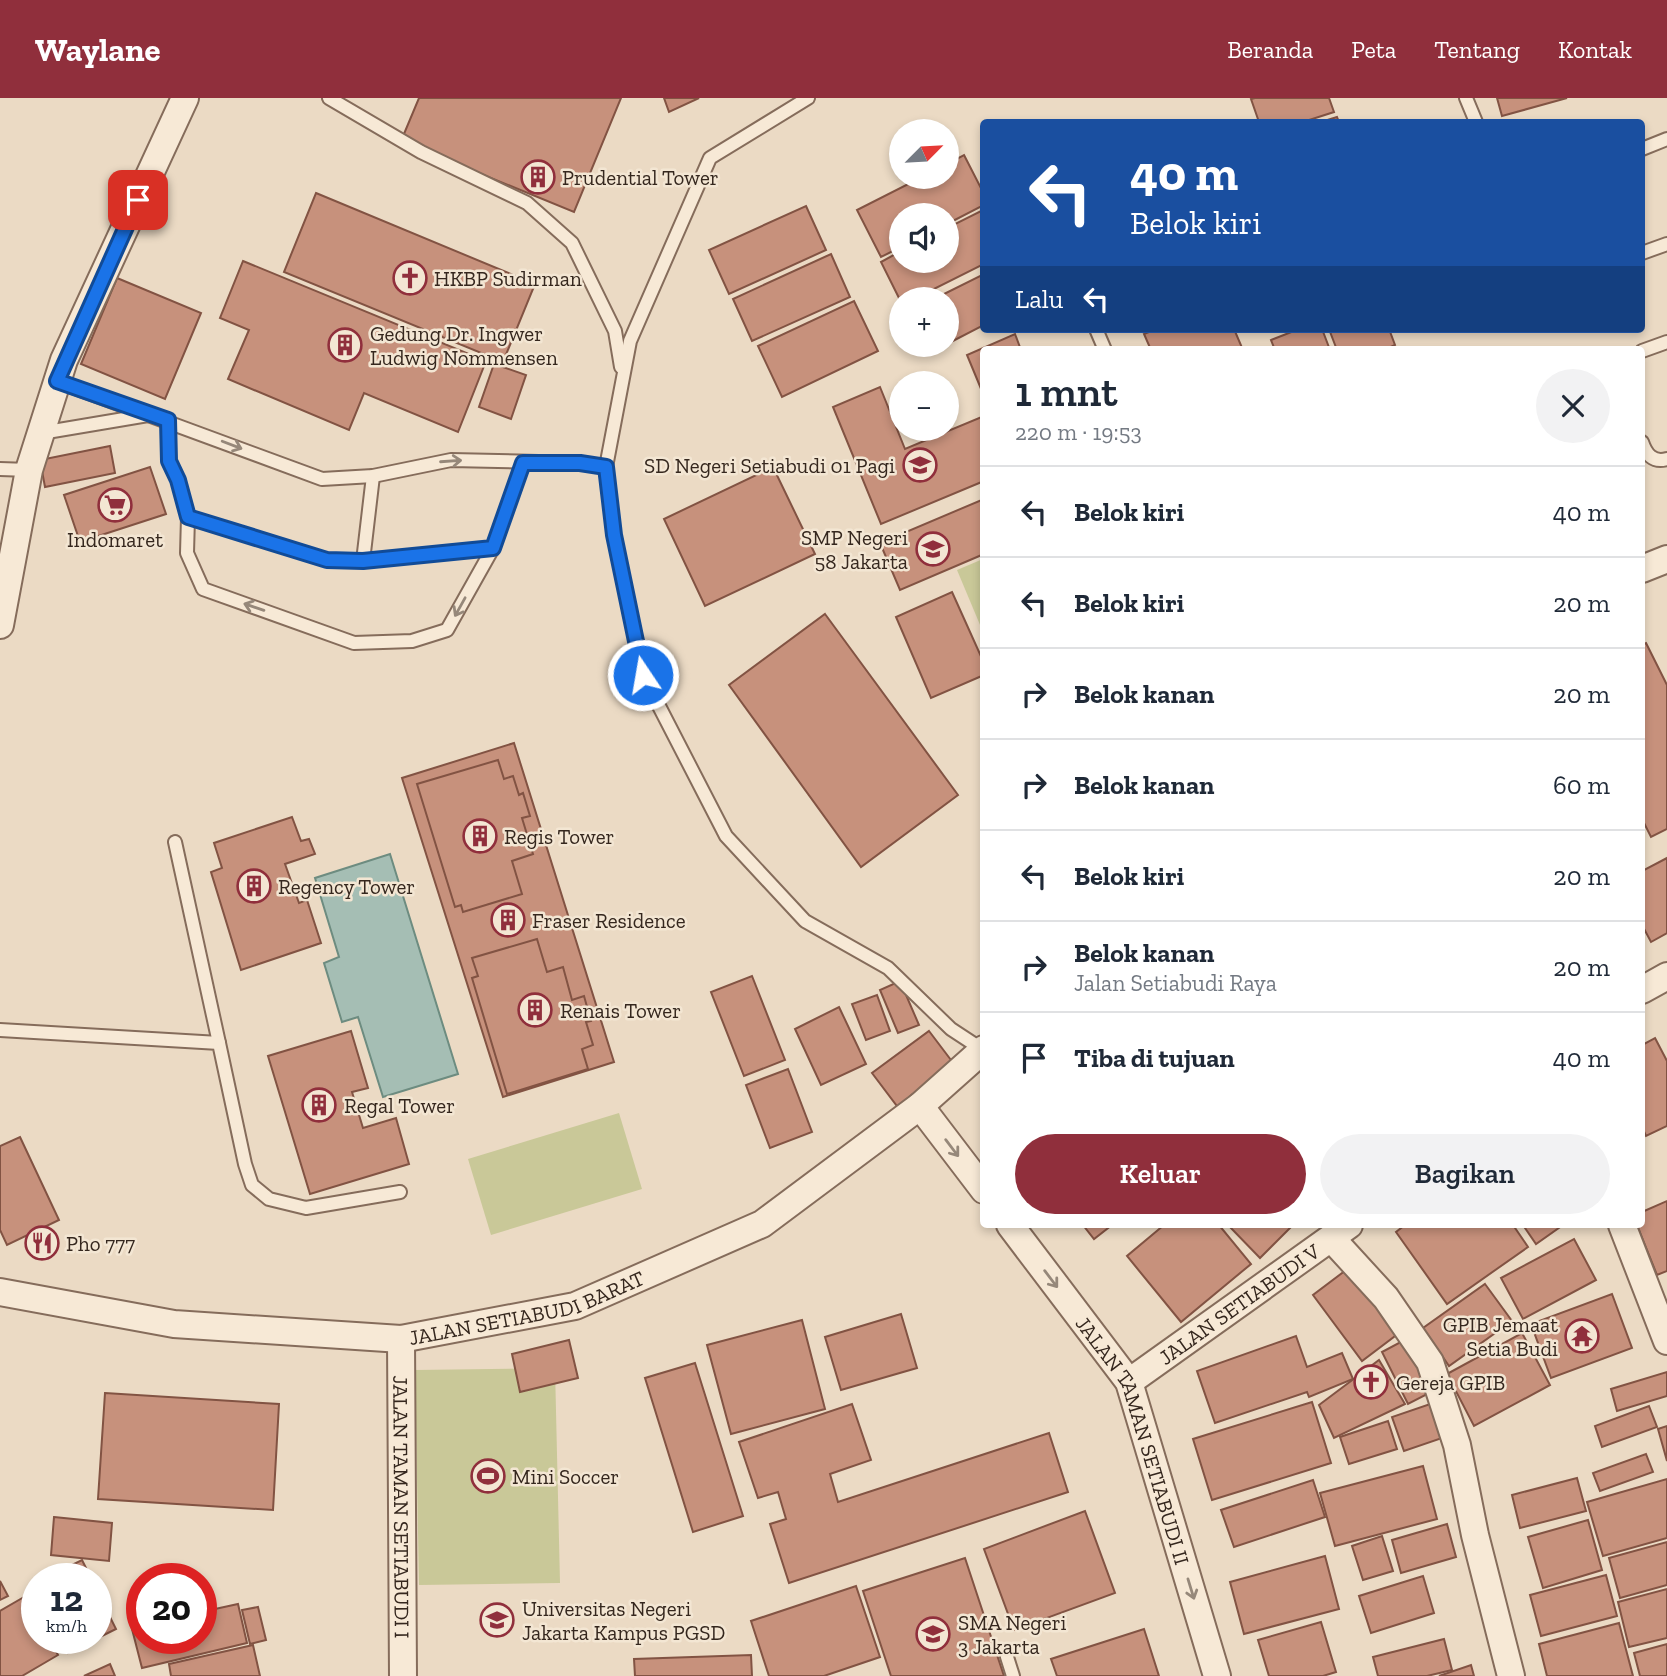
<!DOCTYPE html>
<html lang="id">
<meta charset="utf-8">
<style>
body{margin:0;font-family:"Zilla Slab",serif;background:#f2f2f3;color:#1f2937;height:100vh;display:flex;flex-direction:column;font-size:26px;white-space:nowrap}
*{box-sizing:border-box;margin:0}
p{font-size:23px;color:#747a83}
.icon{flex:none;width:38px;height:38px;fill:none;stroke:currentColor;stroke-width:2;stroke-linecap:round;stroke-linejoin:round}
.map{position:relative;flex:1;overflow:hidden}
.side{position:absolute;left:980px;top:248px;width:665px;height:882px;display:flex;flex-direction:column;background:#fff;border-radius:7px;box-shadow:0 4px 10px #0003}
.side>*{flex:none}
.top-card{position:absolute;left:980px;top:21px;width:665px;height:214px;border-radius:7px;box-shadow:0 4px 10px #0003;background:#1a4fa0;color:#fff;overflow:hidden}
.needle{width:46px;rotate:66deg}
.tools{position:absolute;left:889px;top:21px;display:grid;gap:14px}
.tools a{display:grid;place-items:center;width:70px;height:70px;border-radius:50%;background:#fff;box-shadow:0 4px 10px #0003;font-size:35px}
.speed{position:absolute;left:21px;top:1465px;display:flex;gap:14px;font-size:35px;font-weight:700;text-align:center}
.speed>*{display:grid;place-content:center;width:91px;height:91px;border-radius:50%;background:#fff;box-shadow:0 4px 10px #0003;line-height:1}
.speed small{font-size:18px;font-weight:400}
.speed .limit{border:10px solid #d22;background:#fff;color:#111}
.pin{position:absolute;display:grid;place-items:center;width:60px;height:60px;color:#fff;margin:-30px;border-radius:14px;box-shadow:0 4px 10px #0006}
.me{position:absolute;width:77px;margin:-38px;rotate:348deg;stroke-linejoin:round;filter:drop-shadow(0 0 5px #0008)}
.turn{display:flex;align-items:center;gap:24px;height:147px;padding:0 35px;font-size:32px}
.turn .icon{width:91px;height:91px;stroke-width:2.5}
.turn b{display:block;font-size:49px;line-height:60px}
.then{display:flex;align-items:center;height:66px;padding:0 35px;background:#0003;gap:14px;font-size:26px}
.round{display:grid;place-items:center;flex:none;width:74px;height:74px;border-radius:37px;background:#f2f2f3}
.summary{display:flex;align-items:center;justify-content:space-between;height:119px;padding:0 35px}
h1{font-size:42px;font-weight:600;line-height:52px}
.action{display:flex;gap:14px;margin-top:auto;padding:14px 35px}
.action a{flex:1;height:80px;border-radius:42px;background:#902f3c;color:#fff;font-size:28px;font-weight:600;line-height:80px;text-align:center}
.action a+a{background:#f2f2f3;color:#1f2937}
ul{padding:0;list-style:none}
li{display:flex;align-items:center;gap:21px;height:91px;padding:0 35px;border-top:2px solid #e0e1e3}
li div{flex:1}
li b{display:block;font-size:26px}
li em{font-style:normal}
header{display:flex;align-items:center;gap:42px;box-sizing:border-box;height:98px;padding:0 35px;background:#902f3c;color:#fff}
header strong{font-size:33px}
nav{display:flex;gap:38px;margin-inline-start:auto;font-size:24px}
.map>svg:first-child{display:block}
</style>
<header>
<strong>Waylane</strong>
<nav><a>Beranda</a><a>Peta</a><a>Tentang</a><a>Kontak</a></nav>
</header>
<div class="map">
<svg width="1667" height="1578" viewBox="0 0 1667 1578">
<rect width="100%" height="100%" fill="#ebdac4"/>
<g fill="#c9c898">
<polygon points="983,461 983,534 957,472"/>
<polygon points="619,1015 642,1091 491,1137 468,1061"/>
<polygon points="555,1270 560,1485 419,1487 415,1272"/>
</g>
<polygon fill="#a5beb4" stroke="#6d8c80" stroke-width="2" points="390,756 458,976 383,999 358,919 342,924 324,865 339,859 315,780"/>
<g fill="#c7917c" stroke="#825343" stroke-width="2">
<polygon points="419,0 621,0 574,114 401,43"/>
<polygon points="664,0 699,0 669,14"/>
<polygon points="1255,0 1329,0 1334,14 1303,24 1259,24 1251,1"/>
<polygon points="1497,0 1567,0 1502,18"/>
<polygon points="1337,19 1339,24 1321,24"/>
<polygon points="964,57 984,96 984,107 947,126 947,117 901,117 901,149 881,159 857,112 922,79 947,79 947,66"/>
<polygon points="316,95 535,186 503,264 284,174"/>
<polygon points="806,108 826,152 729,196 709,152"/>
<polygon points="981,113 984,118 984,166 914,201 901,201 901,204 881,164 901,153 901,163 947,163 947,130"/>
<polygon points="831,156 850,199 752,243 733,201"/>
<polygon points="243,163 486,263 458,334 364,295 349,332 228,281 249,232 220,220"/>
<polygon points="984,176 984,227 947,246 947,201 934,201"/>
<polygon points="117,180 201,215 165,301 81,266"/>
<polygon points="854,203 878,253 782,299 758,248"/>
<polygon points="1156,231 1234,231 1243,252 1151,252 1144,236"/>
<polygon points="1299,231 1322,231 1330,252 1275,252 1271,242"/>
<polygon points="1329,231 1389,231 1395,247 1384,252 1337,252"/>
<polygon points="1015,236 1021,252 984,252 984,298 967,257"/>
<polygon points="494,266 526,277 511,321 479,309"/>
<polygon points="880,289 905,351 984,318 984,383 881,426 833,309"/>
<polygon points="110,348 115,375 45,389 40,362"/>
<polygon points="150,369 166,416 80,444 64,397"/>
<polygon points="773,369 815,456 705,508 664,421"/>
<polygon points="984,401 984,456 900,492 880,445"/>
<polygon points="952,494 984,565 984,577 931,600 896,519"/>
<polygon points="825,516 958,697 861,769 729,587"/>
<polygon points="1646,545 1667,587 1667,731 1651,739 1642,721 1642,547"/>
<polygon points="514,645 614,964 503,999 402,680"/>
<polygon points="498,662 504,681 513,678 519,697 523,695 530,718 522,720 533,756 512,763 522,796 463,814 461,807 455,809 417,686"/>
<polygon points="292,719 301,743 309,741 315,756 285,766 299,805 307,802 321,845 241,872 211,774 222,770 214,745"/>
<polygon points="1667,760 1667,835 1651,844 1642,827 1642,773"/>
<polygon points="537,841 547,874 563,869 572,902 584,898 591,923 586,924 593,947 582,951 588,971 507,996 472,880 478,878 472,860"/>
<polygon points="752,878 785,962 744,978 711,894"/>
<polygon points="900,883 919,927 898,935 880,892"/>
<polygon points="877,897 890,933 866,942 852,906"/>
<polygon points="839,909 866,966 821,987 795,931"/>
<polygon points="351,933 368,990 352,994 363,1030 396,1020 409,1066 310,1096 268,958"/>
<polygon points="929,933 957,970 900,1012 872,975"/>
<polygon points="1655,940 1667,963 1667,1028 1646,1038 1642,1029 1642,947"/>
<polygon points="788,971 812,1034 770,1050 746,987"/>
<polygon points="20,1039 59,1122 7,1147 0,1132 0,1048"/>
<polygon points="1667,1103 1667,1173 1657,1177 1637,1127 1642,1127 1642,1114"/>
<polygon points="1083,1127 1112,1127 1094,1141"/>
<polygon points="1164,1127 1219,1127 1251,1166 1181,1224 1127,1158"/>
<polygon points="1228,1127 1293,1127 1260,1160"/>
<polygon points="1405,1127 1513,1127 1528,1149 1447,1206 1396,1134"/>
<polygon points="1523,1127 1563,1127 1536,1146"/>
<polygon points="1574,1141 1596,1182 1523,1221 1501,1180"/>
<polygon points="1354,1166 1403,1232 1362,1263 1313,1197"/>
<polygon points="1485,1186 1512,1223 1449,1268 1423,1230"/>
<polygon points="1612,1196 1632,1250 1551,1280 1531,1226"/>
<polygon points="901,1216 917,1270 841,1292 825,1239"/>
<polygon points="802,1222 825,1311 731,1336 707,1247"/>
<polygon points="1522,1235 1550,1287 1474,1328 1447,1276"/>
<polygon points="1296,1238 1307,1269 1342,1255 1353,1281 1309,1299 1307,1294 1215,1325 1197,1273"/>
<polygon points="1410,1239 1437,1291 1408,1306 1382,1254"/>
<polygon points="569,1242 578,1280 520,1294 512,1256"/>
<polygon points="1379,1262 1405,1306 1334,1340 1319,1307"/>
<polygon points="695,1265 743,1418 693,1434 645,1280"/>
<polygon points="1667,1274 1667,1298 1617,1313 1611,1291"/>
<polygon points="105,1295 279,1306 273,1412 98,1401"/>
<polygon points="1439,1303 1451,1337 1404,1353 1392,1319"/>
<polygon points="1312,1304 1331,1365 1212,1402 1193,1341"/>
<polygon points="852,1306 871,1362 830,1376 838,1404 1049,1335 1068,1394 789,1485 770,1426 786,1421 778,1394 758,1400 739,1344"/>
<polygon points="1649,1308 1657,1329 1602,1349 1595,1328"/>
<polygon points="1388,1323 1397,1351 1349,1366 1340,1339"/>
<polygon points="1667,1328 1667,1363 1658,1331"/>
<polygon points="1646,1356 1653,1374 1600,1393 1593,1375"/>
<polygon points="1423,1368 1437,1421 1335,1448 1320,1395"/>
<polygon points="1577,1380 1586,1413 1520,1430 1512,1397"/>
<polygon points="1667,1381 1667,1440 1603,1458 1587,1404"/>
<polygon points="1313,1382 1325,1419 1234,1449 1221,1412"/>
<polygon points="1085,1413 1115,1495 1014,1532 984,1451"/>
<polygon points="54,1419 112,1425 109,1463 51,1457"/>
<polygon points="1588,1422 1602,1472 1543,1490 1528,1439"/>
<polygon points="1447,1426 1456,1459 1401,1475 1392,1442"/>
<polygon points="1382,1438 1393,1473 1363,1482 1352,1448"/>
<polygon points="1667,1444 1667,1487 1620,1500 1609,1460"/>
<polygon points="1325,1458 1339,1511 1244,1536 1230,1484"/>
<polygon points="965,1460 1004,1578 891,1578 863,1493"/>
<polygon points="82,1462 91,1480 45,1480"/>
<polygon points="1606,1477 1617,1518 1541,1538 1530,1497"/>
<polygon points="1423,1478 1434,1515 1371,1535 1359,1498"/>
<polygon points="0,1483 8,1498 0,1502"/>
<polygon points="856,1488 880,1559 824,1578 769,1578 751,1523"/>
<polygon points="96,1491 116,1531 68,1555 61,1540 96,1540"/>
<polygon points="1667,1491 1667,1540 1629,1549 1618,1504"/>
<polygon points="24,1499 37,1520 37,1540 48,1540 58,1557 22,1578 0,1578 0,1513"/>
<polygon points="238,1506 247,1545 142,1570 132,1531 142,1529 142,1540 201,1540 201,1514"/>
<polygon points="258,1509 266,1542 250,1546 242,1512"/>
<polygon points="1321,1524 1336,1574 1323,1578 1269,1578 1258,1542"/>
<polygon points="1619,1525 1633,1578 1547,1578 1539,1546"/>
<polygon points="1144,1531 1159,1578 1057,1578 1051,1561"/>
<polygon points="1444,1541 1452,1572 1427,1578 1378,1578 1373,1559"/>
<polygon points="1667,1546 1667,1578 1640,1578 1634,1555"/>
<polygon points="253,1547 260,1578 171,1578 169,1566"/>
<polygon points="751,1557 752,1578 635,1578 634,1561"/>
<polygon points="110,1566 115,1578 84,1578"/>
<polygon points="1471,1567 1474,1578 1439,1578"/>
</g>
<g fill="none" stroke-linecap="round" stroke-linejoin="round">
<defs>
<g id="service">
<polyline points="329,0 421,54 527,105 572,145 615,233 621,269"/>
<polyline points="808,0 710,60 630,243 606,369 614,437 643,577 726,738 805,823 888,870 951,931 983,952"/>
<polyline points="1466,0 1476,24"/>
<polyline points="1642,51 1667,41"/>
<polyline points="1642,155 1667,146"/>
<polyline points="1096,231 1105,252"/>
<polyline points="1642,253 1667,244"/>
<polyline points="56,283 322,381 373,378 451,362 580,365 606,369"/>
<polyline points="168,322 169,363 178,382 188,419 327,462 363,463 493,450 523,365"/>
<polyline points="41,335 148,317"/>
<path d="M1642 344C1646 356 1653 365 1667 361"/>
<polyline points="0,371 29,372"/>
<polyline points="188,419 187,455 203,491 354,545 412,543 447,532 493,450"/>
<polyline points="363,463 373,378"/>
<polyline points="175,744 219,945"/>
<polyline points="0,932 219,945 245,1066 252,1087 269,1101 306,1110 400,1094"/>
<polyline points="1007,1559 1013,1578"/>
</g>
<g id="minor">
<polyline points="1642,471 1667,461"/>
<polyline points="0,527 29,372 64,262 185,0"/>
<polyline points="1642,892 1667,878"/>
<polyline points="920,1008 984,1092"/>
<path id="s1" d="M1010 1127 1129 1284 1217 1578"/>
<polyline points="1622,1127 1667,1243"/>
<polyline points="1332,1141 1386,1200 1430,1264 1457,1347 1475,1437 1511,1578"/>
<path id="s2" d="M0 1194 174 1226 401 1241 575 1208 762 1126 920 1008 984 951"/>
<path id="s3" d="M401 1241 403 1578"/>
<path id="s4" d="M1129 1284 1349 1127"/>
</g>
</defs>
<use href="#service" stroke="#856c5b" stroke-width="16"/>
<use href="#minor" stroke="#856c5b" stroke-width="30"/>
<use href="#service" stroke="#f7e9d6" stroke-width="12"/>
<use href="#minor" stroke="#f7e9d6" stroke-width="26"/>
</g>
<defs><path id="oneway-shaft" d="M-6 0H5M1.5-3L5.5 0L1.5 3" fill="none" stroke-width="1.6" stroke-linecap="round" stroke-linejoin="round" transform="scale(1.75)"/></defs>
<g stroke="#96887a">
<use href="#oneway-shaft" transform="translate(232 347) rotate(21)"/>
<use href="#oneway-shaft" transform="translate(451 363) rotate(-4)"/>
<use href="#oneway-shaft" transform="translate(254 509) rotate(-161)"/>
<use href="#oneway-shaft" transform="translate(460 509) rotate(119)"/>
<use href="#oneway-shaft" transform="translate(952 1050) rotate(53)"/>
<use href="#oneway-shaft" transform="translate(1051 1181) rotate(53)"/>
<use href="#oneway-shaft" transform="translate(1191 1491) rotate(73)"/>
</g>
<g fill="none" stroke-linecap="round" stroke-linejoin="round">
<defs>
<polyline id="route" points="138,102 57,283 168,322 169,363 178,382 188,419 327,462 363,463 493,450 523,365 580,365 606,369 614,437 643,577"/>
</defs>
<use href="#route" stroke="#114b97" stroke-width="18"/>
<use href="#route" stroke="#1a73e8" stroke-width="12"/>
</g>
<defs>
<symbol id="building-ring" viewBox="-11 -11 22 22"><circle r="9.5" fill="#f3e6d3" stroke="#902f3c" stroke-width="1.5"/><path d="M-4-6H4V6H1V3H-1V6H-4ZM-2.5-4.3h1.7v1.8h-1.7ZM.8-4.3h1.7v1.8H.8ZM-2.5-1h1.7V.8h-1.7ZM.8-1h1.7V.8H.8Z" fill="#902f3c"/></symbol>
<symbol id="church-ring" viewBox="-11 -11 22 22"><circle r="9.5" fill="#f3e6d3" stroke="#902f3c" stroke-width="1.5"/><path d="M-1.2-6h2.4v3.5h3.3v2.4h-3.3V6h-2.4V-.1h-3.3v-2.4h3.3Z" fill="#902f3c"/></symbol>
<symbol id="school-ring" viewBox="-11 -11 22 22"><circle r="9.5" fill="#f3e6d3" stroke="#902f3c" stroke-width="1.5"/><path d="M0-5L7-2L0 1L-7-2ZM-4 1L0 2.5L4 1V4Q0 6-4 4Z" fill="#902f3c"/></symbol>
<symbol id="supermarket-ring" viewBox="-11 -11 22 22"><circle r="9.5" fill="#f3e6d3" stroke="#902f3c" stroke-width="1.5"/><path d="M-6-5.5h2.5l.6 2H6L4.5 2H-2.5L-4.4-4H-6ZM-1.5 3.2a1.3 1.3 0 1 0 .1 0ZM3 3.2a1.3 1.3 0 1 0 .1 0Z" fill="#902f3c"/></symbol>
<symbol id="restaurant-ring" viewBox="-11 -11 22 22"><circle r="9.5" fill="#f3e6d3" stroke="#902f3c" stroke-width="1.5"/><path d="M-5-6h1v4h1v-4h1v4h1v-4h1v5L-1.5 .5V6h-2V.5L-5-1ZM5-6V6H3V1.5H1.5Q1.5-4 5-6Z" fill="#902f3c"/></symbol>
<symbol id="temple-ring" viewBox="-11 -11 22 22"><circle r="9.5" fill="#f3e6d3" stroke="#902f3c" stroke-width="1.5"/><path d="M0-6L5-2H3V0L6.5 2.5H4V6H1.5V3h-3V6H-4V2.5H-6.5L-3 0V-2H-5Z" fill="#902f3c"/></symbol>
<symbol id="stadium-ring" viewBox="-11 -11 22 22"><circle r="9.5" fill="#f3e6d3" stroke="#902f3c" stroke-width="1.5"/><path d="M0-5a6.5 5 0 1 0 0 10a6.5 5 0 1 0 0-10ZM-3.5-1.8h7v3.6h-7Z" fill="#902f3c"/></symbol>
<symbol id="university-ring" viewBox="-11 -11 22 22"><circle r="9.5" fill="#f3e6d3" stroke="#902f3c" stroke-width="1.5"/><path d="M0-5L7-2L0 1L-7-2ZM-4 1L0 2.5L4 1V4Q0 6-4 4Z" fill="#902f3c"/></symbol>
</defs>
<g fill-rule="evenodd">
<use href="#building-ring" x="519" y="60" width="38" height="38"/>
<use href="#church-ring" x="391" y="161" width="38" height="38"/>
<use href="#building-ring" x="326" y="228" width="38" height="38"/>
<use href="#school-ring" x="901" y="348" width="38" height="38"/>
<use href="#supermarket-ring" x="96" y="388" width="38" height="38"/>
<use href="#school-ring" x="914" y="432" width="38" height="38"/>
<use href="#building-ring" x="461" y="719" width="38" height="38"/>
<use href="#building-ring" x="235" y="769" width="38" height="38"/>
<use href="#building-ring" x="489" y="803" width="38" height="38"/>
<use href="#building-ring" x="516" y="893" width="38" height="38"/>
<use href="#building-ring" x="300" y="988" width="38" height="38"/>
<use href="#restaurant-ring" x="23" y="1126" width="38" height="38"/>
<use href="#temple-ring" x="1563" y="1219" width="38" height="38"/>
<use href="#church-ring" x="1352" y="1265" width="38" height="38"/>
<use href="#stadium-ring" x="469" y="1359" width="38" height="38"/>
<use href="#university-ring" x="478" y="1503" width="38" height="38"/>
<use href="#school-ring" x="914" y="1517" width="38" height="38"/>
</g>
<g text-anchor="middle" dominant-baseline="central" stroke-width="5" stroke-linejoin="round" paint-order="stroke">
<g font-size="21" fill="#35271e" stroke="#f3e6d3" text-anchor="start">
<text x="562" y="79">Prudential Tower</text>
<text x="434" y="180">HKBP Sudirman</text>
<text x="370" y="235">Gedung Dr. Ingwer<tspan x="370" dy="24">Ludwig Nommensen</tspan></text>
<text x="895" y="367" text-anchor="end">SD Negeri Setiabudi 01 Pagi</text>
<text x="908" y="439" text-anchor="end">SMP Negeri<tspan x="908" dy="24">58 Jakarta</tspan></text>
<text x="115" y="441" text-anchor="middle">Indomaret</text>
<text x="504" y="738">Regis Tower</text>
<text x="278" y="788">Regency Tower</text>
<text x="532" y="822">Fraser Residence</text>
<text x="560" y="912">Renais Tower</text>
<text x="344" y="1007">Regal Tower</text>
<text x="66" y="1145">Pho 777</text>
<text x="1558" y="1226" text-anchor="end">GPIB Jemaat<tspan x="1558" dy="24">Setia Budi</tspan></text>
<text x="1396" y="1284">Gereja GPIB</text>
<text x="512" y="1378">Mini Soccer</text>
<text x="522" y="1510">Universitas Negeri<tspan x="522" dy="24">Jakarta Kampus PGSD</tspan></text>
<text x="958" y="1524">SMA Negeri<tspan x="958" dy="24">3 Jakarta</tspan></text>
</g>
<g font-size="21" fill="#35271e" stroke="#f3e6d3">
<text stroke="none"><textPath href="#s4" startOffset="135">JALAN SETIABUDI V</textPath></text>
<text stroke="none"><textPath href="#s2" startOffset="534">JALAN SETIABUDI BARAT</textPath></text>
<text stroke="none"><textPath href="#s1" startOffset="252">JALAN TAMAN SETIABUDI II</textPath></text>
<text stroke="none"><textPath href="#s3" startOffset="168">JALAN TAMAN SETIABUDI I</textPath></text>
</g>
</g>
</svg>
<div class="tools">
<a><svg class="needle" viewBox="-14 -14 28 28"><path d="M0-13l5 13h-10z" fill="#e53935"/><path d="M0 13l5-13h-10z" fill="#747a83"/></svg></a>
<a><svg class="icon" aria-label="sound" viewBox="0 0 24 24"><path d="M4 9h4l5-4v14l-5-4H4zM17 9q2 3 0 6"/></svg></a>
<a>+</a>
<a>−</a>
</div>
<div class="speed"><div>12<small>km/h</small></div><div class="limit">20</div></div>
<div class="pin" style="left:138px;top:102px;background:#d93025"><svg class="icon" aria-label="arrive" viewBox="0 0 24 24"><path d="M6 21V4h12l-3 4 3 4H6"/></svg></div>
<svg class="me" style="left:643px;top:577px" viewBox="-20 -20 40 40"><circle r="17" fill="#1a73e8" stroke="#fff" stroke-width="3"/><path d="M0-11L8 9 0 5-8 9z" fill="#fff"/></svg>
<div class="top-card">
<div class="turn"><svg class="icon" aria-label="left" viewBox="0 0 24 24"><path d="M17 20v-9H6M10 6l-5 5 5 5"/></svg><div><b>40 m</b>Belok kiri</div></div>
<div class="then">Lalu<svg class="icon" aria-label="left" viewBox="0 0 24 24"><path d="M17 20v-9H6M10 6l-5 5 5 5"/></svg></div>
</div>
<section class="side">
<div class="summary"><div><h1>1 mnt</h1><p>220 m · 19:53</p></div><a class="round"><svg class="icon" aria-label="close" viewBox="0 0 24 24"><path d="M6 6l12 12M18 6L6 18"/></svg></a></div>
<ul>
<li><svg class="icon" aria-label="left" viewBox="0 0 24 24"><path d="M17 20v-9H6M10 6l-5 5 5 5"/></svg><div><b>Belok kiri</b></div><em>40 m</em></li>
<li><svg class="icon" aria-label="left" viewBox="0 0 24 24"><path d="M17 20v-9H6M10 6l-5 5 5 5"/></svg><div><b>Belok kiri</b></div><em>20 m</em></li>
<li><svg class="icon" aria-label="right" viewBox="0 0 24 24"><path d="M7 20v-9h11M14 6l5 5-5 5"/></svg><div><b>Belok kanan</b></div><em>20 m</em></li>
<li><svg class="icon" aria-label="right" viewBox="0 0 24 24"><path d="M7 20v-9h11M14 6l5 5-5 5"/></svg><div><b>Belok kanan</b></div><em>60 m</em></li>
<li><svg class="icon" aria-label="left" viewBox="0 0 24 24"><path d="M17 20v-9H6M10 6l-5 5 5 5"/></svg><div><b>Belok kiri</b></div><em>20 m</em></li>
<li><svg class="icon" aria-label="right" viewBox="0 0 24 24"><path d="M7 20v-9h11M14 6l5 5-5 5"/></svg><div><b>Belok kanan</b><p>Jalan Setiabudi Raya</p></div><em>20 m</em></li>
<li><svg class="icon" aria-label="arrive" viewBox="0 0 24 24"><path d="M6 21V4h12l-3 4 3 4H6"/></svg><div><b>Tiba di tujuan</b></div><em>40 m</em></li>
</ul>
<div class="action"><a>Keluar</a><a>Bagikan</a></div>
</section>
</div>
